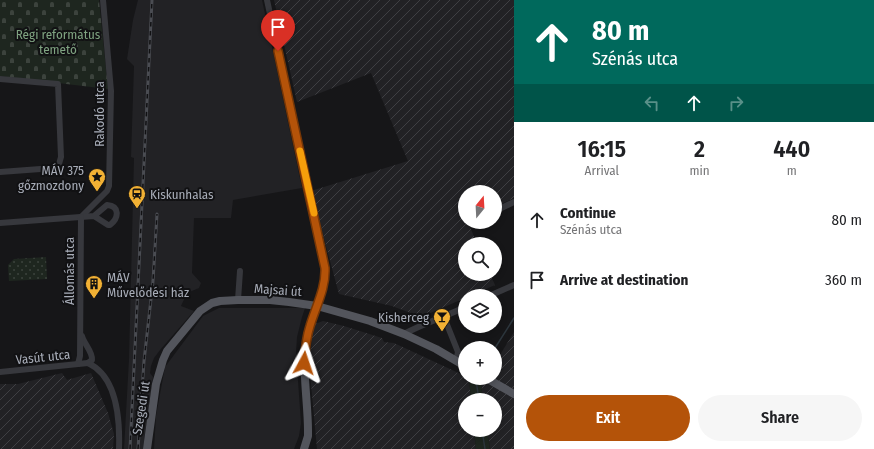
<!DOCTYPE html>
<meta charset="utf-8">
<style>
body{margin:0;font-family:"Fira Sans Condensed",sans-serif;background:#f6f6f6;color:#202124;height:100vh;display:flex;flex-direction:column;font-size:15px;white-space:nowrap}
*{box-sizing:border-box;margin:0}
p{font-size:13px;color:#757577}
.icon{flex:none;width:22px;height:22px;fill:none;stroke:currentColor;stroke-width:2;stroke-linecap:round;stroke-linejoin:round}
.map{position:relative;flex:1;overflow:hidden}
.side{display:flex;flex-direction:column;background:#fff;width:360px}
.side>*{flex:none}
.top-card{background:#00695c;color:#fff;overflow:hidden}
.needle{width:26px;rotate:18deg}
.buttons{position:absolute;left:458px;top:185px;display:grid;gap:8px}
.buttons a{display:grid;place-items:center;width:44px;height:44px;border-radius:50%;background:#fff;box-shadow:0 2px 6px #0003;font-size:20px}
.pin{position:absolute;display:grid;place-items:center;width:34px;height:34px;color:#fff;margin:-41px -17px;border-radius:50% 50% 50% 0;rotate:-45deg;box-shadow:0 0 4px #0007}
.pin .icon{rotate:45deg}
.me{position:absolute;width:44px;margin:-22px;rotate:5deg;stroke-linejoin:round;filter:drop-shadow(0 0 3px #0008)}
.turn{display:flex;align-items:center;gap:14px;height:84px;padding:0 12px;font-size:18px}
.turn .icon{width:52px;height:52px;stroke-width:2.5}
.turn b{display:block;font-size:28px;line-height:34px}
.lanes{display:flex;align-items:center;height:38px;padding:0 12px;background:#0003;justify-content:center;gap:20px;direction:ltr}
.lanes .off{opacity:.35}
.eta{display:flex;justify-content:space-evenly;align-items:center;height:68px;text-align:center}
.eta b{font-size:24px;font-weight:600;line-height:28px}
.primary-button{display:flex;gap:8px;margin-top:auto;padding:8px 12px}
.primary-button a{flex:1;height:46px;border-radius:24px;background:#b45309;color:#fff;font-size:16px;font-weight:600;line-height:46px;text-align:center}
.primary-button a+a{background:#f6f6f6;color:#202124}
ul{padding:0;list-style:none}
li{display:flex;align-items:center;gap:12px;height:60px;padding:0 12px}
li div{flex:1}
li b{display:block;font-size:15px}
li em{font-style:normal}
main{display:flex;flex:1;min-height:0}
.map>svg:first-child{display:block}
</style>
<main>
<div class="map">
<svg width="514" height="449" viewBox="0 0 514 449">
<defs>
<pattern id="industrial-furrows" width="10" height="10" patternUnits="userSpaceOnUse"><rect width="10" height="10" fill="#222225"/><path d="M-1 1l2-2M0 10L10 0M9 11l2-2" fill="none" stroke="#3f3f43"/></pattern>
<pattern id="cemetery-stones" width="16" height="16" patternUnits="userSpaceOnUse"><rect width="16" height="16" fill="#1e261f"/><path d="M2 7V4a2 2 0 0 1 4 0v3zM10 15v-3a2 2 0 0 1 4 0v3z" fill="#3c433d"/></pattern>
<pattern id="park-dots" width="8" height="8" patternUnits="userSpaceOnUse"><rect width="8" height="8" fill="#1e261f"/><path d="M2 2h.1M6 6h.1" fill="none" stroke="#3c433d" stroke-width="1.8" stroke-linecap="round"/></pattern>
</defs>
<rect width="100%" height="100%" fill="#161618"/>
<g fill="#222225">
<polygon points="138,0 262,0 302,188 233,200 231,218 194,218 192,273 201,283 199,288 187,293 181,306 194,311 160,350 154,358 151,366 150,373 153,377 143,449 124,449 129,359 134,158 131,157 134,66 127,59 133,20"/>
<polygon points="219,308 305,308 302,317 297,337 296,353 301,423 299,436 294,449 154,449 156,416 165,367 203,316"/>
</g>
<g fill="url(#industrial-furrows)">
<polygon points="274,0 514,0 514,198 495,207 495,192 465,192 465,222 468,222 477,244 465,244 465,274 490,274 495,285 470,296 465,296 465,298 421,317 392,306 339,294 311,191 408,161 371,73 297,102"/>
<polygon points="323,321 344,326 382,338 384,342 394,343 465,376 465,378 469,378 471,400 465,400 465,430 474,430 476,449 317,449 310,373 310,355 312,338 315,324"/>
<polygon points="514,332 514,449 490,449 487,430 495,430 495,400 483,400 481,385 486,378 495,378 495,363"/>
<polygon points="62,373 67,380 91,373 108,413 114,434 113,449 0,449 0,384 18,384"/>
</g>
<g fill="#1e261f">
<polygon points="469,378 481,385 483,400 471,400"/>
<polygon points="474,430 487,430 490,449 476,449"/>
</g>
<polygon fill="url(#cemetery-stones)" points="0,0 99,0 108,89 0,76"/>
<polygon fill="url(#park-dots)" points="46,257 47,279 9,281 8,265 14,259"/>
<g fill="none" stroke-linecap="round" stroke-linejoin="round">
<g stroke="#2c353c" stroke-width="1.5">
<polyline points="495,348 514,318"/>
<polyline points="476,380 479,400"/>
<polyline points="482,430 485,449"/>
</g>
<g stroke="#37383d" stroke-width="6">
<polyline points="267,0 325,267 324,283 317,306"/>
<polyline points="0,79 58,84 61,157 59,164 54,168 0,172"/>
<polyline points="495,211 514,202"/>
<polyline points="81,217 107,191 109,186 111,91 103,0"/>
<path d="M0 223 94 216 107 205C120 206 119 218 110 225H108L94 216"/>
<polyline points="489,296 514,285"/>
<polyline points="238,300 240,271"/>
<polyline points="444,317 458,352 456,361"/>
<path d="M404 334C424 323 445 317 465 307"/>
<path d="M82 336C84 344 93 352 92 360L88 363"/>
<path d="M88 363C118 377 120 420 119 449"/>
<polyline points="78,364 80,356 81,217"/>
<polyline points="0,372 88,363"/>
</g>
<g stroke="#53555c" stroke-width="8">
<polyline points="486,378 514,394"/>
<polyline points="147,449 156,384 163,360 167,351 200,311 212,303 220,301 238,300 270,300 289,302 317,306 370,321 404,334 436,349 465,366"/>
<path d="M304 449 308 436V431C308 404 303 377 305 351 306 335 311 320 317 306"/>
</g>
<defs>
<g id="rail">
<polyline points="130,449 152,0"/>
<polyline points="138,449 144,361 153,281 157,214"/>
</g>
</defs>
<use href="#rail" stroke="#4a4c52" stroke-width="3"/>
<use href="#rail" stroke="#111113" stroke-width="1.5" stroke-dasharray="4.5" stroke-linecap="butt"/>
</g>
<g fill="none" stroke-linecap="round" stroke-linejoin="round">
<defs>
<path id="route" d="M278 51 325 268C326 288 316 306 310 326 306 338 305 350 304 363"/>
</defs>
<use href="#route" stroke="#753606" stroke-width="10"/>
<use href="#route" stroke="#b45309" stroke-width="7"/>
<polyline stroke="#f59e0b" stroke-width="7" points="300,151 314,213"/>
</g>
<defs>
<symbol id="sight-pin" viewBox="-11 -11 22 30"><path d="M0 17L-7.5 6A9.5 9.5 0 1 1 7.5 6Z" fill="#f2b134" stroke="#111113"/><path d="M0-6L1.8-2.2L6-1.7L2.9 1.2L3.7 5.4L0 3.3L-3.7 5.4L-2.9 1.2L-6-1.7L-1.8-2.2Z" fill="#111"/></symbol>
<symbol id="station-pin" viewBox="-11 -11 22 30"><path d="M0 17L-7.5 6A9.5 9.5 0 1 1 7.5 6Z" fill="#f2b134" stroke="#111113"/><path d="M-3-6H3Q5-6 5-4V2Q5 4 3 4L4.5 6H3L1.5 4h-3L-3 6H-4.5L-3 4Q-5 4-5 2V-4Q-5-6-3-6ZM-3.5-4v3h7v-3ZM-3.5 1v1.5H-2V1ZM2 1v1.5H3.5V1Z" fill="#111"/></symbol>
<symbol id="building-pin" viewBox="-11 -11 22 30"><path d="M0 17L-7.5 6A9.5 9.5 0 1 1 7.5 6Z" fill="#f2b134" stroke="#111113"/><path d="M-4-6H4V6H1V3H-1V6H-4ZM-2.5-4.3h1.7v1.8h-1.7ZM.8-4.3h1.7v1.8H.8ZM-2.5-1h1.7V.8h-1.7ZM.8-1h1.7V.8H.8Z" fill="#111"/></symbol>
<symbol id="bar-pin" viewBox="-11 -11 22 30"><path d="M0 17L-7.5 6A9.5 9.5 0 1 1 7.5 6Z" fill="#f2b134" stroke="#111113"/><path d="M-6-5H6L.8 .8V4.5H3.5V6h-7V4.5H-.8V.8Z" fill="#111"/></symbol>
</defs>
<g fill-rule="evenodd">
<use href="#sight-pin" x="87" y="167" width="20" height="27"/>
<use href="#station-pin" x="127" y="184" width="20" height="27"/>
<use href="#building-pin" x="84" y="274" width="20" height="27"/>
<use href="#bar-pin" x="432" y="307" width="20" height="27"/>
</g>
<g text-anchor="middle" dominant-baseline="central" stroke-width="4" stroke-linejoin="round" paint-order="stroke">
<g font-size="13" fill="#7fa381" stroke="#111113">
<text x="58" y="34">Régi református<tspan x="58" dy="15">temető</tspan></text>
</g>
<g font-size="13" fill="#a8adb8" stroke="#111113">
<text transform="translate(99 114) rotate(-90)">Rakodó utca</text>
<text transform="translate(69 271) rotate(-90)">Állomás utca</text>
<text transform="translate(278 290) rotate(4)">Majsai út</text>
<text transform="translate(43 357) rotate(-6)">Vasút utca</text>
<text transform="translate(141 408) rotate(-81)">Szegedi út</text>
</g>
<g font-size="13" fill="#a8adb8" stroke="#111113" text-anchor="end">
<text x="84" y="170">MÁV 375<tspan x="84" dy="15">gőzmozdony</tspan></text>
<text x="150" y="194" text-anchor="start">Kiskunhalas</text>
<text x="107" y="277" text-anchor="start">MÁV<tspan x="107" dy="15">Művelődési ház</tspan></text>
<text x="429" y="317">Kisherceg</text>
</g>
</g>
</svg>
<div class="buttons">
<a><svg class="needle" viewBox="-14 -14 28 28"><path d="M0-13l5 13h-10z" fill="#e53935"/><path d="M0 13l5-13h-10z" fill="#757577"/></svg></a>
<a><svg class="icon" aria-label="search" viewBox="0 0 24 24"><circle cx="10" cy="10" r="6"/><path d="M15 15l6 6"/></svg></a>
<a><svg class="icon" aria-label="layers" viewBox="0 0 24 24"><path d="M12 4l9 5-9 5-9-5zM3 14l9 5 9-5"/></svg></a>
<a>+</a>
<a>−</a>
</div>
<div class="pin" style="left:278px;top:51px;background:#d93025"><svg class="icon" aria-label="arrive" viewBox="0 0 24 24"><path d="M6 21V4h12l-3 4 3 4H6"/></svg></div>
<svg class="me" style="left:304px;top:363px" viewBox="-20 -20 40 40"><path d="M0-17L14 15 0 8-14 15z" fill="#b45309" stroke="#fff" stroke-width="4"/></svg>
</div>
<section class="side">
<div class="top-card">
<div class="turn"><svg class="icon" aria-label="ahead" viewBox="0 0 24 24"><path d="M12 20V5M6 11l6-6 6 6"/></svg><div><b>80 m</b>Szénás utca</div></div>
<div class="lanes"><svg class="icon off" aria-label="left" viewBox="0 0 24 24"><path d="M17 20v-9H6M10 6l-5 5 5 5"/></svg><svg class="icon" aria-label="ahead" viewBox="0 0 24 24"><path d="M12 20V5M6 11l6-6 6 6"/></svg><svg class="icon off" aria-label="right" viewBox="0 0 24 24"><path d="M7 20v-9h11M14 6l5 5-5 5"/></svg></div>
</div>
<div class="eta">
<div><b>16:15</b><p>Arrival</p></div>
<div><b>2</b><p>min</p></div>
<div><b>440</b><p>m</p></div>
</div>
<ul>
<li><svg class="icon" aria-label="ahead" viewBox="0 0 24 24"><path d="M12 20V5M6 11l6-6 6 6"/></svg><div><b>Continue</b><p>Szénás utca</p></div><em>80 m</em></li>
<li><svg class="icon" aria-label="arrive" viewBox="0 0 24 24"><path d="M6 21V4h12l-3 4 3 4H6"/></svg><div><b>Arrive at destination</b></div><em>360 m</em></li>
</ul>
<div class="primary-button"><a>Exit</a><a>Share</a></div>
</section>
</main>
